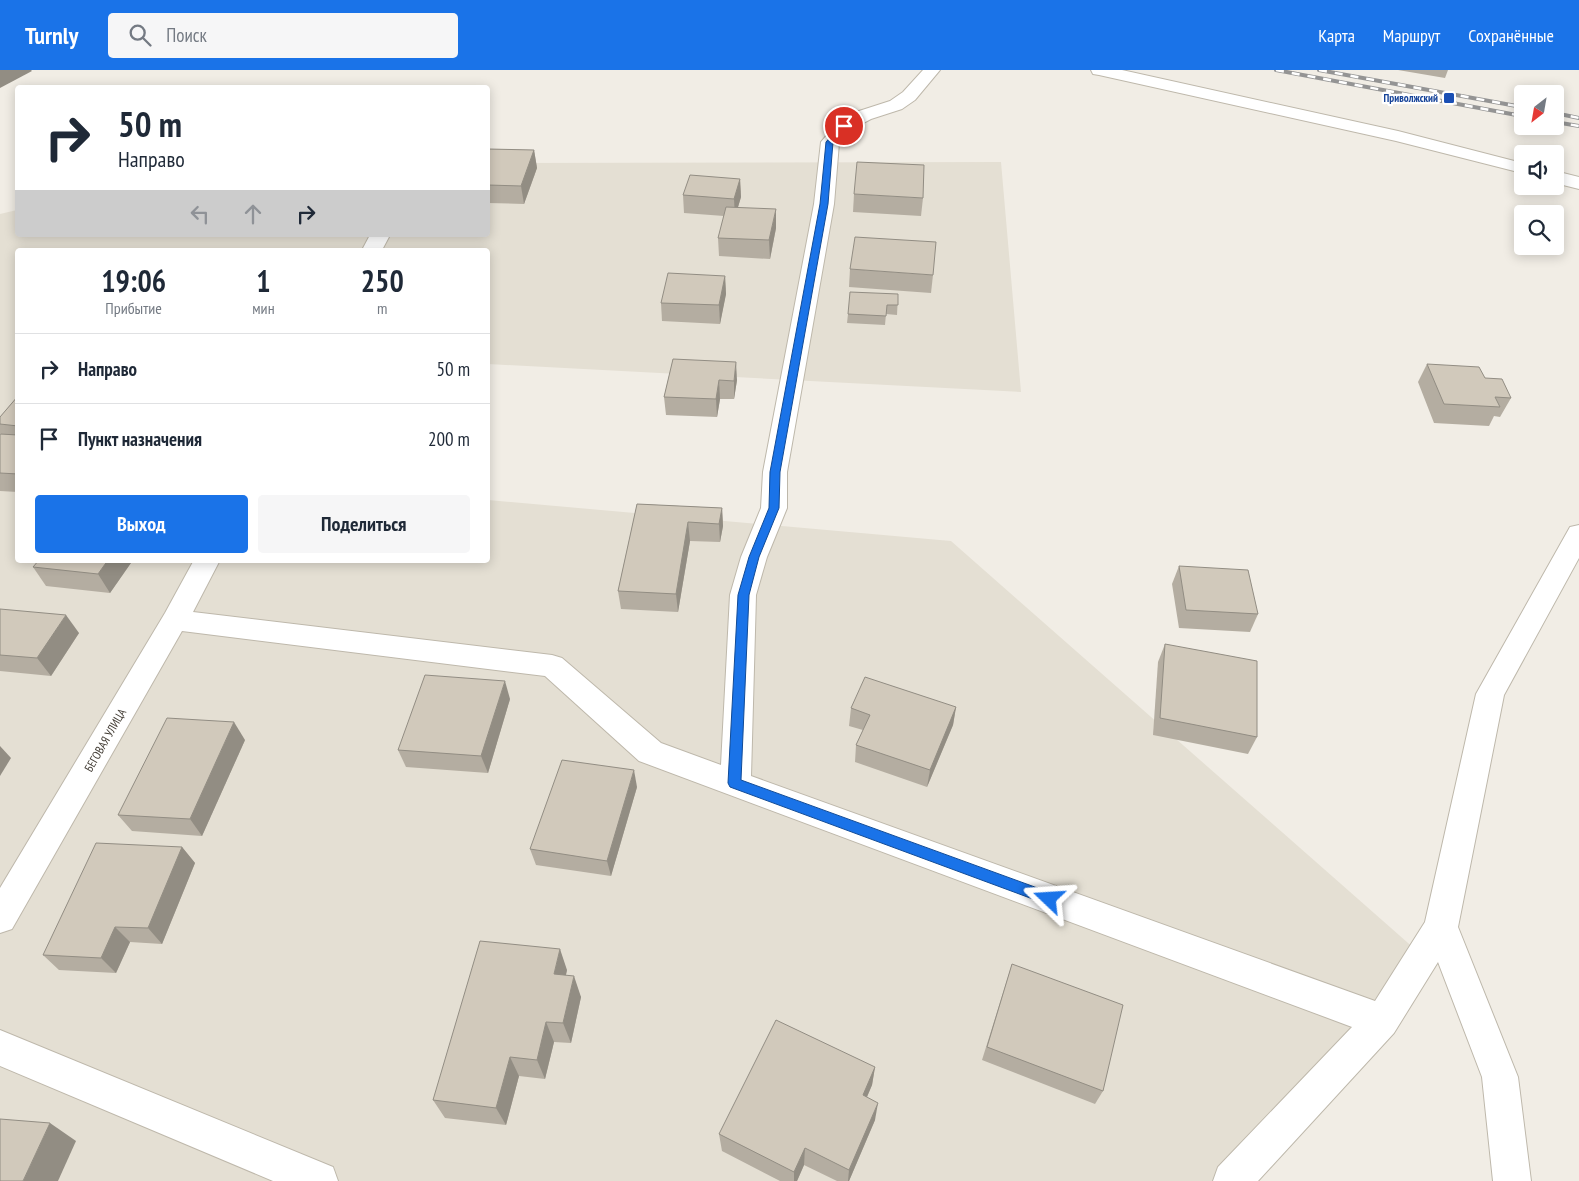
<!DOCTYPE html>
<html lang="ru">
<meta charset="utf-8">
<style>
body{margin:0;font-family:"PT Sans Narrow",sans-serif;background:#f6f6f7;color:#1f2937;height:100vh;display:flex;flex-direction:column;font-size:19px;white-space:nowrap}
*{box-sizing:border-box;margin:0}
p{font-size:16px;color:#747a83}
.icon{flex:none;width:28px;height:28px;fill:none;stroke:currentColor;stroke-width:2;stroke-linecap:round;stroke-linejoin:round}
.map{position:relative;flex:1;overflow:hidden}
.details{position:absolute;left:15px;top:178px;width:475px;height:315px;display:flex;flex-direction:column;background:#fff;border-radius:5px;box-shadow:0 2px 12px #0003}
.details>*{flex:none}
.top-card{position:absolute;left:15px;top:15px;width:475px;height:152px;border-radius:5px;box-shadow:0 2px 12px #0003;background:#fff;color:#1f2937;overflow:hidden}
.needle{width:32px;rotate:211deg}
.tools{position:absolute;left:1514px;top:15px;display:grid;gap:10px}
.tools a{display:grid;place-items:center;width:50px;height:50px;border-radius:5px;background:#fff;box-shadow:0 2px 12px #0003;font-size:25px}
.pin{position:absolute;display:grid;place-items:center;width:42px;height:42px;color:#fff;margin:-21px;border:2px solid #fff;border-radius:50%;box-shadow:0 1px 5px #0007}
.me{position:absolute;width:55px;margin:-28px;rotate:290deg;stroke-linejoin:round;filter:drop-shadow(0 0 4px #0008)}
.turn{display:flex;align-items:center;gap:18px;height:105px;padding:0 20px;font-size:22px}
.turn .icon{width:65px;height:65px;stroke-width:2.5}
.turn b{display:block;font-size:35px;line-height:42px}
.lanes{display:flex;align-items:center;height:48px;padding:0 20px;background:#0003;justify-content:center;gap:25px;direction:ltr}
.lanes .off{opacity:.35}
.eta{display:flex;justify-content:space-evenly;align-items:center;height:85px;text-align:center}
.eta b{font-size:30px;font-weight:700;line-height:35px}
.primary-button{display:flex;gap:10px;margin-top:auto;padding:10px 20px}
.primary-button a{flex:1;height:58px;border-radius:5px;background:#1a73e8;color:#fff;font-size:20px;font-weight:700;line-height:58px;text-align:center}
.primary-button a+a{background:#f6f6f7;color:#1f2937}
ul{padding:0;list-style:none}
li{display:flex;align-items:center;gap:15px;height:70px;padding:0 20px;border-top:1px solid #e0e1e3}
li div{flex:1}
li b{display:block;font-size:19px}
li em{font-style:normal}
header{display:flex;align-items:center;gap:30px;box-sizing:border-box;height:70px;padding:0 25px;background:#1a73e8;color:#fff}
header strong{font-size:24px}
nav{display:flex;gap:28px;margin-inline-start:auto;font-size:18px}
.search{width:350px;height:45px;background:#f6f6f7;display:flex;align-items:center;gap:12px;box-sizing:border-box;padding:0 18px;border-radius:5px;color:#747a83;font-size:19px}
.map>svg:first-child{display:block}
</style>
<header>
<strong>Turnly</strong>
<div class="search"><svg class="icon" aria-label="search" viewBox="0 0 24 24"><circle cx="10" cy="10" r="6"/><path d="M15 15l6 6"/></svg>Поиск</div>
<nav><a>Карта</a><a>Маршрут</a><a>Сохранённые</a></nav>
</header>
<div class="map">
<svg width="1579" height="1111" viewBox="0 0 1579 1111">
<rect width="100%" height="100%" fill="#f1ede5"/>
<polygon fill="#e4dfd3" points="1001,92 1021,322 488,294 488,180 18,180 18,490 488,490 488,430 951,471 1416,880 1224,1111 0,1111 0,144 17,140 18,165 488,165 488,93"/>
<g fill="none" stroke-linecap="round" stroke-linejoin="round">
<defs>
<g id="minor">
<polygon points="923,0 940,0 915,30 902,39 871,49 850,60 839,73 834,134 787,402 787,438 767,487 756,525 751,706 1375,931 1425,852 1476,624 1570,457 1579,455 1579,488 1504,625 1458,857 1518,1007 1531,1111 1493,1111 1482,1007 1438,892 1394,963 1258,1111 1213,1111 1218,1097 1352,957 639,691 545,606 182,561 12,859 0,863 0,818 165,543 194,490 220,490 193,542 552,585 562,588 661,673 721,695 730,525 741,487 761,438 763,402 814,134 821,72 838,52 859,41 890,31 903,22"/>
<polygon points="1091,0 1122,0 1398,61 1522,93 1522,103 1396,71 1099,5 1093,4"/>
<polygon points="1555,101 1579,107 1579,119 1555,113"/>
<polygon points="370,165 390,165 382,180 362,180"/>
<polygon points="0,960 333,1097 338,1111 273,1111 0,996"/>
</g>
</defs>
<use href="#minor" stroke="#beb8ab" stroke-width="2"/>
<use href="#minor" fill="#fff" fill-rule="evenodd"/>
<defs>
<g id="rail">
<polyline points="1276,0 1522,46"/>
<polyline points="1319,0 1522,37"/>
<polyline points="1555,43 1579,48"/>
<polyline points="1555,52 1579,56"/>
</g>
</defs>
<use href="#rail" stroke="#949494" stroke-width="4"/>
<use href="#rail" stroke="#fff" stroke-width="2.5" stroke-dasharray="8" stroke-linecap="butt"/>
</g>
<g fill="#b4ada1">
<polygon points="1398,0 1448,0 1445,8"/>
<polygon points="488,79 534,80 537,98 524,134 488,133"/>
<polygon points="740,109 741,127 738,137 776,158 770,189 719,186 718,168 724,146 684,143 683,125"/>
<polygon points="854,124 923,128 921,146 853,142"/>
<polygon points="850,199 933,205 931,223 849,217"/>
<polygon points="725,206 726,224 720,254 662,251 661,233"/>
<polygon points="898,224 897,245 886,244 885,255 847,253 848,244"/>
<polygon points="673,289 737,310 734,329 720,329 717,347 666,345 664,327"/>
<polygon points="1427,294 1485,308 1511,328 1500,347 1494,346 1489,356 1434,353 1418,312"/>
<polygon points="18,326 18,422 0,421 0,364 1,364 0,363 0,347"/>
<polygon points="637,434 722,438 723,456 720,472 690,471 678,542 621,539 618,521"/>
<polygon points="133,490 110,523 46,516 33,497"/>
<polygon points="1179,496 1258,544 1250,562 1179,558 1172,514"/>
<polygon points="0,539 79,563 51,606 0,601"/>
<polygon points="1165,574 1257,667 1248,684 1153,665 1158,592"/>
<polygon points="510,629 488,703 406,697 398,680"/>
<polygon points="956,637 953,655 927,717 855,692 856,675 863,660 849,656 851,638"/>
<polygon points="245,670 202,766 132,761 118,745"/>
<polygon points="637,717 611,806 536,795 530,779"/>
<polygon points="182,777 195,793 162,874 130,872 116,903 59,900 43,885"/>
<polygon points="1012,894 1103,1021 1095,1034 982,990"/>
<polygon points="567,900 566,905 581,927 571,973 554,972 545,1009 519,1006 506,1055 445,1048 433,1030"/>
<polygon points="875,997 872,1015 867,1027 875,1050 849,1111 837,1111 804,1095 797,1111 780,1111 722,1081 719,1064"/>
</g>
<g fill="#928d83">
<polygon points="0,0 31,0 32,1 0,18"/>
<polygon points="534,80 537,98 524,134 521,116"/>
<polygon points="740,109 741,127 735,147 734,129"/>
<polygon points="776,139 776,158 770,189 769,170"/>
<polygon points="725,206 726,224 720,254 719,235"/>
<polygon points="736,292 737,310 734,329 734,311"/>
<polygon points="719,310 720,329 717,347 716,329"/>
<polygon points="722,438 723,456 720,472 719,454"/>
<polygon points="688,452 690,471 678,542 676,524"/>
<polygon points="108,490 133,490 110,523 98,504"/>
<polygon points="66,545 79,563 51,606 37,588"/>
<polygon points="505,611 510,629 488,703 481,686"/>
<polygon points="956,637 953,655 927,717 930,700"/>
<polygon points="234,652 245,670 202,766 190,749"/>
<polygon points="0,676 11,688 0,706"/>
<polygon points="634,700 637,717 611,806 607,791"/>
<polygon points="182,777 195,793 162,874 148,858"/>
<polygon points="115,857 130,872 116,903 101,888"/>
<polygon points="560,879 567,900 561,925 554,904"/>
<polygon points="574,906 581,927 571,973 563,953"/>
<polygon points="546,952 554,972 545,1009 537,990"/>
<polygon points="510,987 519,1006 506,1055 496,1038"/>
<polygon points="875,997 872,1015 860,1043 863,1025"/>
<polygon points="878,1033 875,1050 849,1111 848,1111 849,1100"/>
<polygon points="50,1053 76,1071 58,1111 23,1111"/>
<polygon points="805,1078 804,1095 797,1111 794,1111 794,1102"/>
</g>
<g fill="#d1c9bb" stroke="#928d83">
<polygon points="488,79 534,80 521,116 488,115"/>
<polygon points="857,92 924,95 923,128 854,124"/>
<polygon points="690,105 740,109 734,129 683,125"/>
<polygon points="726,137 776,139 769,170 718,168"/>
<polygon points="855,167 936,172 933,205 850,199"/>
<polygon points="668,203 725,206 719,235 661,233"/>
<polygon points="850,222 898,224 898,235 887,235 886,246 848,244"/>
<polygon points="673,289 736,292 734,311 719,310 716,329 664,327"/>
<polygon points="1427,294 1479,297 1485,308 1502,309 1511,328 1495,327 1500,337 1444,334"/>
<polygon points="18,326 18,356 0,354 0,347"/>
<polygon points="0,364 18,365 18,404 0,403"/>
<polygon points="637,434 722,438 719,454 688,452 676,524 618,521"/>
<polygon points="39,490 108,490 98,504 33,497"/>
<polygon points="1179,496 1248,500 1258,544 1186,540"/>
<polygon points="0,539 66,545 37,588 0,585"/>
<polygon points="1165,574 1257,591 1257,667 1160,648"/>
<polygon points="425,605 505,611 481,686 398,680"/>
<polygon points="865,607 956,637 930,700 856,675 870,645 851,638"/>
<polygon points="167,648 234,652 190,749 118,745"/>
<polygon points="562,690 634,700 607,791 530,779"/>
<polygon points="96,773 182,777 148,858 115,857 101,888 43,885"/>
<polygon points="480,871 560,879 554,904 574,906 563,953 546,952 537,990 510,987 496,1038 433,1030"/>
<polygon points="1012,894 1123,935 1103,1021 987,977"/>
<polygon points="776,950 875,997 863,1025 878,1033 849,1100 805,1078 794,1102 719,1064"/>
<polygon points="0,1049 50,1053 23,1111 0,1111"/>
</g>
<polygon fill="#1a73e8" stroke="#114b97" points="842,54 848,56 833,72 828,134 780,402 779,438 759,487 749,525 741,710 1054,824 1056,829 1054,833 1049,835 730,717 728,713 738,525 749,487 769,438 770,402 820,134 826,72"/>
<rect fill="#1a4fb4" stroke="#fff" stroke-width="2" x="1443" y="22" width="12" height="12" rx="2.5"/>
<g text-anchor="middle" dominant-baseline="central" stroke-width="4.5" stroke-linejoin="round" paint-order="stroke">
<g font-size="11" font-weight="bold" fill="#164399" stroke="#fff" text-anchor="end">
<text x="1438" y="28">Приволжский</text>
</g>
<g font-size="12" fill="#433d35" stroke="#fff">
<text transform="translate(105 670) rotate(-60)">БЕГОВАЯ УЛИЦА</text>
</g>
</g>
</svg>
<div class="tools">
<a><svg class="needle" viewBox="-14 -14 28 28"><path d="M0-13l5 13h-10z" fill="#e53935"/><path d="M0 13l5-13h-10z" fill="#747a83"/></svg></a>
<a><svg class="icon" aria-label="sound" viewBox="0 0 24 24"><path d="M4 9h4l5-4v14l-5-4H4zM17 9q2 3 0 6"/></svg></a>
<a><svg class="icon" aria-label="search" viewBox="0 0 24 24"><circle cx="10" cy="10" r="6"/><path d="M15 15l6 6"/></svg></a>
</div>
<div class="pin" style="left:844px;top:56px;background:#d93025"><svg class="icon" aria-label="arrive" viewBox="0 0 24 24"><path d="M6 21V4h12l-3 4 3 4H6"/></svg></div>
<svg class="me" style="left:1049px;top:829px" viewBox="-20 -20 40 40"><path d="M0-17L14 15 0 8-14 15z" fill="#1a73e8" stroke="#fff" stroke-width="4"/></svg>
<div class="top-card">
<div class="turn"><svg class="icon" aria-label="right" viewBox="0 0 24 24"><path d="M7 20v-9h11M14 6l5 5-5 5"/></svg><div><b>50 m</b>Направо</div></div>
<div class="lanes"><svg class="icon off" aria-label="left" viewBox="0 0 24 24"><path d="M17 20v-9H6M10 6l-5 5 5 5"/></svg><svg class="icon off" aria-label="ahead" viewBox="0 0 24 24"><path d="M12 20V5M6 11l6-6 6 6"/></svg><svg class="icon" aria-label="right" viewBox="0 0 24 24"><path d="M7 20v-9h11M14 6l5 5-5 5"/></svg></div>
</div>
<section class="details">
<div class="eta">
<div><b>19:06</b><p>Прибытие</p></div>
<div><b>1</b><p>мин</p></div>
<div><b>250</b><p>m</p></div>
</div>
<ul>
<li><svg class="icon" aria-label="right" viewBox="0 0 24 24"><path d="M7 20v-9h11M14 6l5 5-5 5"/></svg><div><b>Направо</b></div><em>50 m</em></li>
<li><svg class="icon" aria-label="arrive" viewBox="0 0 24 24"><path d="M6 21V4h12l-3 4 3 4H6"/></svg><div><b>Пункт назначения</b></div><em>200 m</em></li>
</ul>
<div class="primary-button"><a>Выход</a><a>Поделиться</a></div>
</section>
</div>
